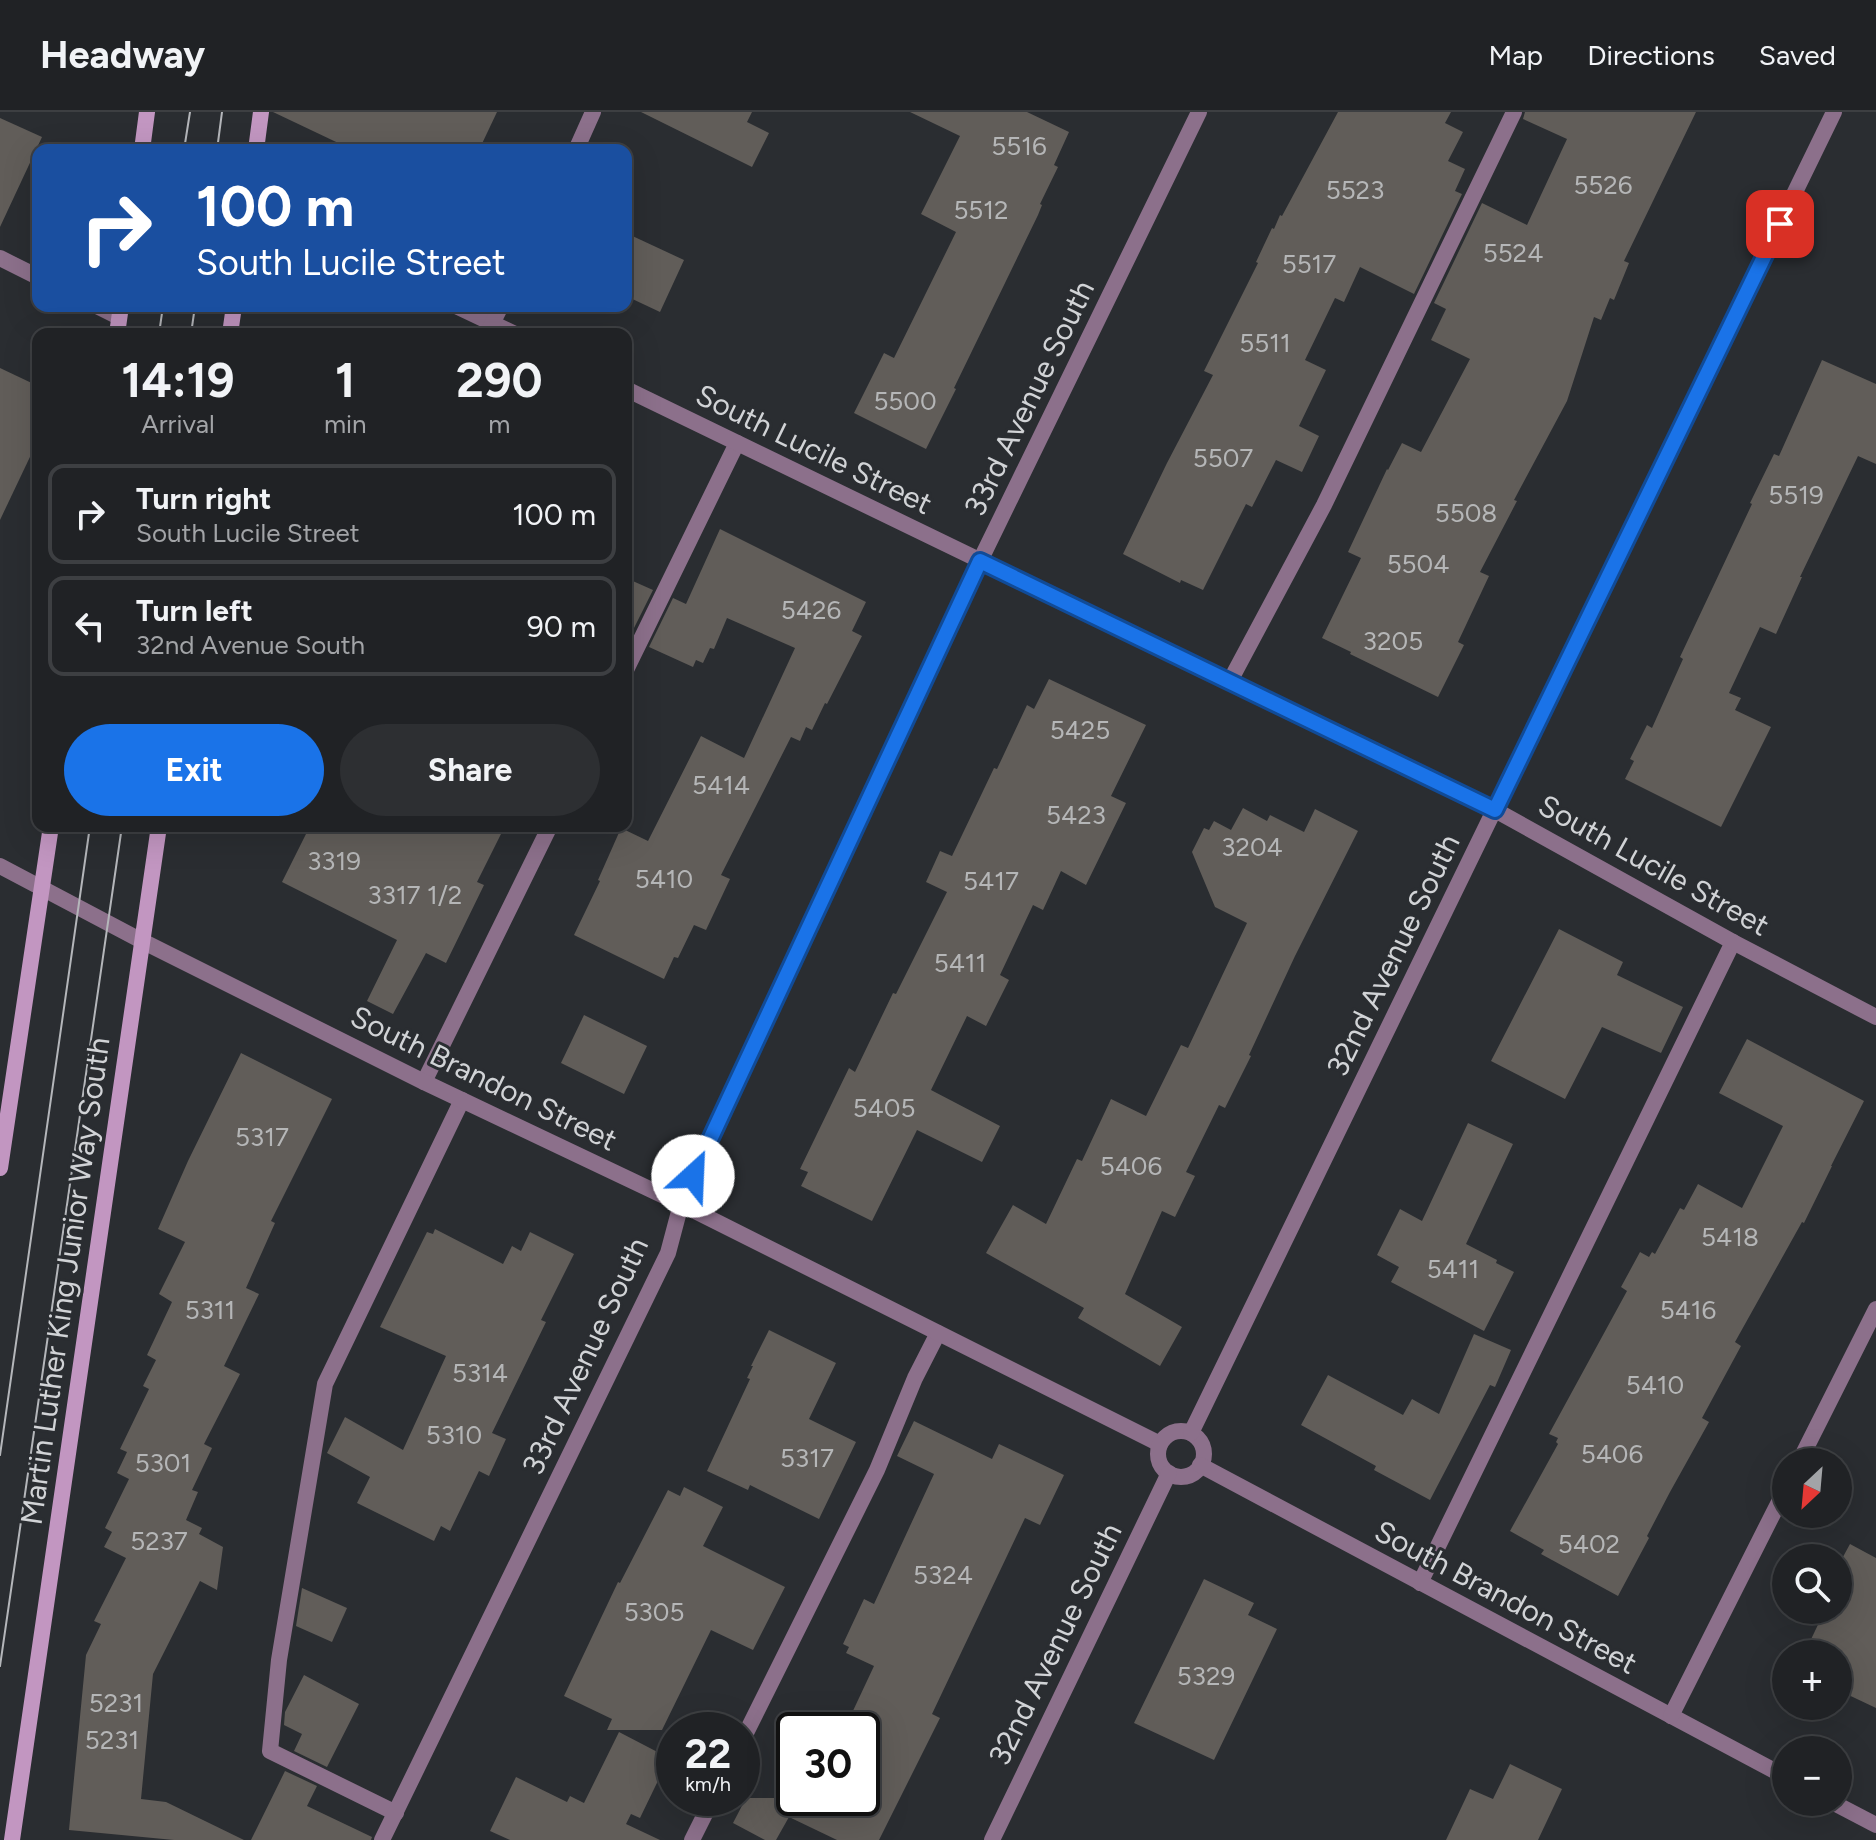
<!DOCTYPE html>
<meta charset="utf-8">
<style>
body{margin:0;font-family:Figtree,sans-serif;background:#2d2f32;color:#f1f3f6;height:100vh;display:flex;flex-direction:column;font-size:30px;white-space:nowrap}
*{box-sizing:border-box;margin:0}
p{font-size:26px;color:#a2a4a7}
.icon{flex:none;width:44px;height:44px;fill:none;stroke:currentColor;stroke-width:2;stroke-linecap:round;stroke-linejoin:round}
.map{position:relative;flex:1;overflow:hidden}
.panel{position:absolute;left:32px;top:216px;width:600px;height:504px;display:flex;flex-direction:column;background:#202225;border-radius:16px;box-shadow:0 8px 32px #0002,0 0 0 2px #3d3f42}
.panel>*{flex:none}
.hud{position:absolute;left:32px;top:32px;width:600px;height:168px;border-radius:16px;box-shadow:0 8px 32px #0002,0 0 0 2px #3d3f42;background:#1a4fa0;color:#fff;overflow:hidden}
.needle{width:52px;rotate:206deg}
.buttons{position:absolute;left:1772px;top:1336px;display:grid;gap:16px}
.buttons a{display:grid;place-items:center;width:80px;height:80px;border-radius:50%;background:#202225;box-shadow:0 8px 32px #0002,0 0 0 2px #3d3f42;font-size:40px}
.speed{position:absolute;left:656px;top:1600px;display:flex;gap:16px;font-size:40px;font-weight:700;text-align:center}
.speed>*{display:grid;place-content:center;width:104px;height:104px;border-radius:50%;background:#202225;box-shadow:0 8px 32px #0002,0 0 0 2px #3d3f42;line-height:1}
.speed small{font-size:20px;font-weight:400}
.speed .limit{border:4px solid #111;border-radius:12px;background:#fff;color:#111}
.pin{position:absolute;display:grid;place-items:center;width:68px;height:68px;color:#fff;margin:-34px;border-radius:16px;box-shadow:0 4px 12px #0006}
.me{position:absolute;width:88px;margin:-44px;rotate:25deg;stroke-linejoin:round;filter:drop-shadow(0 0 6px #0008)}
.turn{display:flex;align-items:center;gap:28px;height:168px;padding:0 32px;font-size:36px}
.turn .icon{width:104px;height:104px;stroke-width:2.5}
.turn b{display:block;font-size:56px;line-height:68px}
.eta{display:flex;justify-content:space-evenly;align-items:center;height:136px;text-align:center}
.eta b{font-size:48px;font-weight:700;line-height:56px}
.button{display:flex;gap:16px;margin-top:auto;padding:16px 32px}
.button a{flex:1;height:92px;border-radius:48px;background:#1a73e8;color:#fff;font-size:32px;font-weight:700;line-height:92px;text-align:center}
.button a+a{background:#2d2f32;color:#f1f3f6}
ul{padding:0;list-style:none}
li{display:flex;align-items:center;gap:24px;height:100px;margin:0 16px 12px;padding:0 16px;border:4px solid #3d3f42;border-radius:16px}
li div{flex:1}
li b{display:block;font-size:30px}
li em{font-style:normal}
header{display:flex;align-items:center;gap:48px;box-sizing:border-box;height:112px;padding:0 40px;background:#202225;border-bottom:2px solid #3d3f42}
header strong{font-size:38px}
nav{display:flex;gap:44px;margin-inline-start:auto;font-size:28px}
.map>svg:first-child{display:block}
</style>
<header>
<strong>Headway</strong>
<nav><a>Map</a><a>Directions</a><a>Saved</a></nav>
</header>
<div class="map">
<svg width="1876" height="1728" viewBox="0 0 1876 1728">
<rect width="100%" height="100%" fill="#2a2d31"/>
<g fill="#615d59">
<polygon points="273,0 497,0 479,38 353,38"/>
<polygon points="641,0 752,0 747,10 769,21 752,55"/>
<polygon points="910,0 1027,0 1069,20 1054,53 1058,55 1040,92 1042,93 1038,103 954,276 956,277 926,337 854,301 884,241 894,246 956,120 921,102 960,24"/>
<polygon points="1338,0 1451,0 1445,11 1463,20 1448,49 1465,57 1455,79 1462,82 1414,182 1360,155 1344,190 1335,186 1305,248 1326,258 1299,314 1319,324 1302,360 1276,348 1252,395 1246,392 1203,478 1181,468 1180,471 1123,442 1167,351 1213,263 1204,259 1258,151 1256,150 1272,116 1274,117 1280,103 1282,104"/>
<polygon points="1525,0 1696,0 1624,149 1629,151 1614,188 1610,186 1601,208 1594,205 1567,289 1514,388 1517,389 1480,460 1489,464 1458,530 1464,533 1438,585 1350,542 1351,540 1322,526 1361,446 1348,440 1387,357 1388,358 1402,331 1421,340 1470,247 1431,228 1446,197 1434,191 1482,91 1527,113 1567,27 1523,7"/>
<polygon points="0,6 42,25 0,115"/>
<polygon points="626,121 684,148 660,200 626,184"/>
<polygon points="1822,248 1876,272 1876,352 1858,344 1800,465 1802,465 1776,522 1760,515 1729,581 1741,586 1735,598 1771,615 1721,715 1625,667 1634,649 1630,647 1647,613 1652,616 1683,547 1680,545 1752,392 1750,391 1774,342 1779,344"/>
<polygon points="0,256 38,274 38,328 0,408"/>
<polygon points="720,417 866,490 852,519 862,524 827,592 825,591 812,618 806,615 800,629 791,625 721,763 730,767 706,818 694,813 678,846 674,845 664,867 574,823 600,769 598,768 621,716 648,729 701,624 744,646 795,536 727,506 714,537 710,536 703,551 696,548 693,555 649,535 673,486 686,492"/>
<polygon points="626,466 653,478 629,526 626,525"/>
<polygon points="1049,567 1146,613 1111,684 1126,691 1086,773 1061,759 1043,798 1033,793 1000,863 1009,868 986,914 967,904 931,978 1000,1014 982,1050 917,1018 872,1109 801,1074 808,1060 800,1057 849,956 855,960 893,881 896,882 947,780 926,770 940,739 952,744 994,656 997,657 1027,593 1034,597"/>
<polygon points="1243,696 1267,709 1270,703 1304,720 1315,697 1358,719 1295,844 1249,943 1251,944 1225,996 1219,993 1186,1060 1195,1064 1175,1105 1162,1099 1125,1182 1182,1215 1160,1254 1078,1206 1084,1196 986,1141 1013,1093 1046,1112 1077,1047 1082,1049 1111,987 1146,1004 1181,933 1188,936 1247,811 1215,795 1192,740 1204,716 1209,718 1214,709 1231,718"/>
<polygon points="310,714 505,714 477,770 484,773 446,851 426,841 393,902 367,889 397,828 282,770"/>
<polygon points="1559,817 1623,850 1617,863 1683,895 1661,941 1602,915 1565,987 1491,949"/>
<polygon points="584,903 647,934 624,982 561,951"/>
<polygon points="1747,927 1864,989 1831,1054 1832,1054 1804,1111 1802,1110 1735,1230 1741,1234 1702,1306 1709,1310 1670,1380 1647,1424 1649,1426 1618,1484 1541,1442 1544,1438 1510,1419 1558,1332 1556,1330 1558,1326 1549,1322 1627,1179 1621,1175 1640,1140 1649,1145 1652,1140 1655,1142 1680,1096 1684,1098 1698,1072 1742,1096 1783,1014 1719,981"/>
<polygon points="241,941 332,987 271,1109 275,1111 246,1176 259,1182 224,1254 240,1262 204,1332 212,1336 192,1378 198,1380 186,1408 202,1416 199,1422 223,1435 217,1478 200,1469 153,1562 141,1687 166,1690 244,1728 174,1728 69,1718 86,1543 101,1512 94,1509 126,1446 104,1435 112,1420 105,1416 129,1367 117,1361 127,1340 120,1337 149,1277 143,1274 156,1248 147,1243 172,1190 159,1182 185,1130 158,1117 188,1049"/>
<polygon points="1468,1011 1513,1032 1466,1132 1497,1148 1496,1151 1514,1160 1484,1219 1391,1170 1399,1155 1377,1143 1400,1097 1422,1109"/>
<polygon points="435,1117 503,1152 512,1134 521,1139 530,1120 574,1142 541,1208 546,1210 492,1321 506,1327 489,1364 479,1359 450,1419 441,1414 434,1429 357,1391 370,1365 327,1341 345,1305 403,1338 446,1244 380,1215 427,1120 433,1122"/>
<polygon points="769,1218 836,1251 809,1307 856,1330 819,1407 750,1373 748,1378 707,1359 750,1267 747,1266 753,1254 751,1254"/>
<polygon points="1474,1222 1511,1238 1495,1275 1490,1273 1430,1388 1374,1358 1376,1354 1301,1313 1328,1263 1403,1303 1412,1287 1439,1302"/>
<polygon points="914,1309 992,1347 999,1332 1064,1363 1040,1413 1025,1406 932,1602 940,1606 879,1728 837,1728 789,1705 776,1728 765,1728 733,1711 746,1686 862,1686 862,1618 844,1618 874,1554 846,1541 849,1535 843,1532 864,1487 874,1492 934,1362 897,1344"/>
<polygon points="684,1375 723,1395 703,1434 785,1475 753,1538 711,1518 662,1618 607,1618 612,1607 564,1584 618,1470 620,1471 668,1378 680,1384"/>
<polygon points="1850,1432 1876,1446 1876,1596 1838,1578 1838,1542 1804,1542 1825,1498 1838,1498 1838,1454"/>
<polygon points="1204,1467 1254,1491 1248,1503 1277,1517 1214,1648 1134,1611"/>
<polygon points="302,1476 347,1496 332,1530 296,1514"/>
<polygon points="304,1563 359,1592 327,1655 294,1639 302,1622 284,1613 285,1600"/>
<polygon points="619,1620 669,1646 640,1706 631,1702 626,1712 660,1728 510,1728 490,1719 516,1665 567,1690 570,1684 584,1691"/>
<polygon points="1510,1652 1562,1677 1538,1728 1446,1728 1470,1677 1493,1687"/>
<polygon points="285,1659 317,1674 307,1694 372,1725 371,1728 251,1728"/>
</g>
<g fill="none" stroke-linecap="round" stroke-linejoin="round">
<g stroke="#8c708b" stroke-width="16">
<polyline points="626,558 737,331"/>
<polyline points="1230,569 1324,393 1514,0"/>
<polyline points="424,970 550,714"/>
<polyline points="1420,1471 1733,830"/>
<polyline points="742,1629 877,1358 915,1266 938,1221"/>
<polyline points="396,1701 270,1639 279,1548 325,1272 462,988"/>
<polyline points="692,1728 713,1686"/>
</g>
<g stroke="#8c708b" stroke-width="16">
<polyline points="576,38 593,0"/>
<polyline points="0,146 38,165"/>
<polyline points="97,194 119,205"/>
<polyline points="456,194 515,222"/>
<polyline points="487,222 501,194"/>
<polyline points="626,277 1495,698 1733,830 1876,905"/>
<polyline points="0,754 142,829 424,970 681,1092 1160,1332"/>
<circle cx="1181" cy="1342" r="23"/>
<polyline points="1191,1321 1834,0"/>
<polyline points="1799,1350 1876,1197"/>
<polyline points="1200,1353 1786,1665"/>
<polyline points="1671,1604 1786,1376"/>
<polyline points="1832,1690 1876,1713"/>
<polyline points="382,1728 668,1141 681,1092 706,1036 980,449 1199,0"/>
<polyline points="992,1728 1169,1361"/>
</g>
<g stroke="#c296c1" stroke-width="16">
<polyline points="142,38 147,0"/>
<polyline points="256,38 261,0"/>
<polyline points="117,222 121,194"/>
<polyline points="230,222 234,194"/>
<polyline points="0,1056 51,714"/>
<polyline points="12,1728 159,714"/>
</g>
<g stroke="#b4b6ba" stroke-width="2">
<polyline points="184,38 190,0"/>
<polyline points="217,38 222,0"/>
<polyline points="159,222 163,194"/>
<polyline points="191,222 195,194"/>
<polyline points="0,1343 90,714"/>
<polyline points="0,1554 122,714"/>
</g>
</g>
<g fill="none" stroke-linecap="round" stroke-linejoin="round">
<defs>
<polyline id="route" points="693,1064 980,449 1495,698 1780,112"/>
</defs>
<use href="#route" stroke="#114b97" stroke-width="20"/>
<use href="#route" stroke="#1a73e8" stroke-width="14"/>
</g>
<g text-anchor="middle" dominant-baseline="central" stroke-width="6" stroke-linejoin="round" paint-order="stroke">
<g font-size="26" fill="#b5b6b7">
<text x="1019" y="34">5516</text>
<text x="1603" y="73">5526</text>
<text x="1355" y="78">5523</text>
<text x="981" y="98">5512</text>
<text x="1513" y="141">5524</text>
<text x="1309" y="152">5517</text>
<text x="1265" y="231">5511</text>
<text x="905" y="289">5500</text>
<text x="1223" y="346">5507</text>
<text x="1796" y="383">5519</text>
<text x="1466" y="401">5508</text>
<text x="1418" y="452">5504</text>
<text x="811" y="498">5426</text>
<text x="1393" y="529">3205</text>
<text x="1080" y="618">5425</text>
<text x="721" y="673">5414</text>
<text x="1076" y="703">5423</text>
<text x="1252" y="735">3204</text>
<text x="334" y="749">3319</text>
<text x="664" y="767">5410</text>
<text x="991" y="769">5417</text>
<text x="415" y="783">3317 1/2</text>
<text x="960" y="851">5411</text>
<text x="884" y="996">5405</text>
<text x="262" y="1025">5317</text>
<text x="1131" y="1054">5406</text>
<text x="1730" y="1125">5418</text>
<text x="1453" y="1157">5411</text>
<text x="210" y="1198">5311</text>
<text x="1688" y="1198">5416</text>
<text x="480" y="1261">5314</text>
<text x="1655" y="1273">5410</text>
<text x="454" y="1323">5310</text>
<text x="1612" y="1342">5406</text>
<text x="807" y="1346">5317</text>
<text x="163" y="1351">5301</text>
<text x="159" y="1429">5237</text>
<text x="1589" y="1432">5402</text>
<text x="943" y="1463">5324</text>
<text x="654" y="1500">5305</text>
<text x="1206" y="1564">5329</text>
<text x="116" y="1591">5231</text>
<text x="112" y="1628">5231</text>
</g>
<g font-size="30" fill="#d1d3d6" stroke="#2a2d31">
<text transform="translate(1029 286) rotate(-64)">33rd Avenue South</text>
<text transform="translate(814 337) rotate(26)">South Lucile Street</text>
<text transform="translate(1654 753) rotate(29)">South Lucile Street</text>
<text transform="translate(1393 843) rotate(-64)">32nd Avenue South</text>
<text transform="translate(484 966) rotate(26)">South Brandon Street</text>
<text transform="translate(65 1169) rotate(-82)">Martin Luther King Junior Way South</text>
<text transform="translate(585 1244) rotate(-65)">33rd Avenue South</text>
<text transform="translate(1506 1485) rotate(28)">South Brandon Street</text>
<text transform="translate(1055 1532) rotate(-64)">32nd Avenue South</text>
</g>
</g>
</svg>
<div class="buttons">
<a><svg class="needle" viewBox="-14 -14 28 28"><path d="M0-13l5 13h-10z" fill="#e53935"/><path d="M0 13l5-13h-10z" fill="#a2a4a7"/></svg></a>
<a><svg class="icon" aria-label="search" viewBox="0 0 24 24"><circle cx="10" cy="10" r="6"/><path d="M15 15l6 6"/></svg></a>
<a>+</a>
<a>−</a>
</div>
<div class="speed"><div>22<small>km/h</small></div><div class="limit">30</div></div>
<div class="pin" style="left:1780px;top:112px;background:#d93025"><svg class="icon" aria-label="arrive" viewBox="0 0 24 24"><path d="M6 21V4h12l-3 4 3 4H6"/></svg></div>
<svg class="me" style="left:693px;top:1064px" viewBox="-20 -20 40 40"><circle r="19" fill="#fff"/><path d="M0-13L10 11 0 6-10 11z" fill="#1a73e8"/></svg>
<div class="hud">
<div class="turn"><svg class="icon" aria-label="right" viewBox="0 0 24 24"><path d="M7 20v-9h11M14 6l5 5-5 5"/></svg><div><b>100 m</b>South Lucile Street</div></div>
</div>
<section class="panel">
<div class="eta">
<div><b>14:19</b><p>Arrival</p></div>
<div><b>1</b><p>min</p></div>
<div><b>290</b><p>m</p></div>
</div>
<ul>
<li><svg class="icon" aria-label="right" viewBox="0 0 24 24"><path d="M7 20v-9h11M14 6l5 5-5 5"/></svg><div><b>Turn right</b><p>South Lucile Street</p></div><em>100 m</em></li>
<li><svg class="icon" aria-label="left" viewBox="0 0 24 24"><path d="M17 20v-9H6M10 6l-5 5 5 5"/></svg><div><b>Turn left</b><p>32nd Avenue South</p></div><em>90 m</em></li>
</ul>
<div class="button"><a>Exit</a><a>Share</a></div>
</section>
</div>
